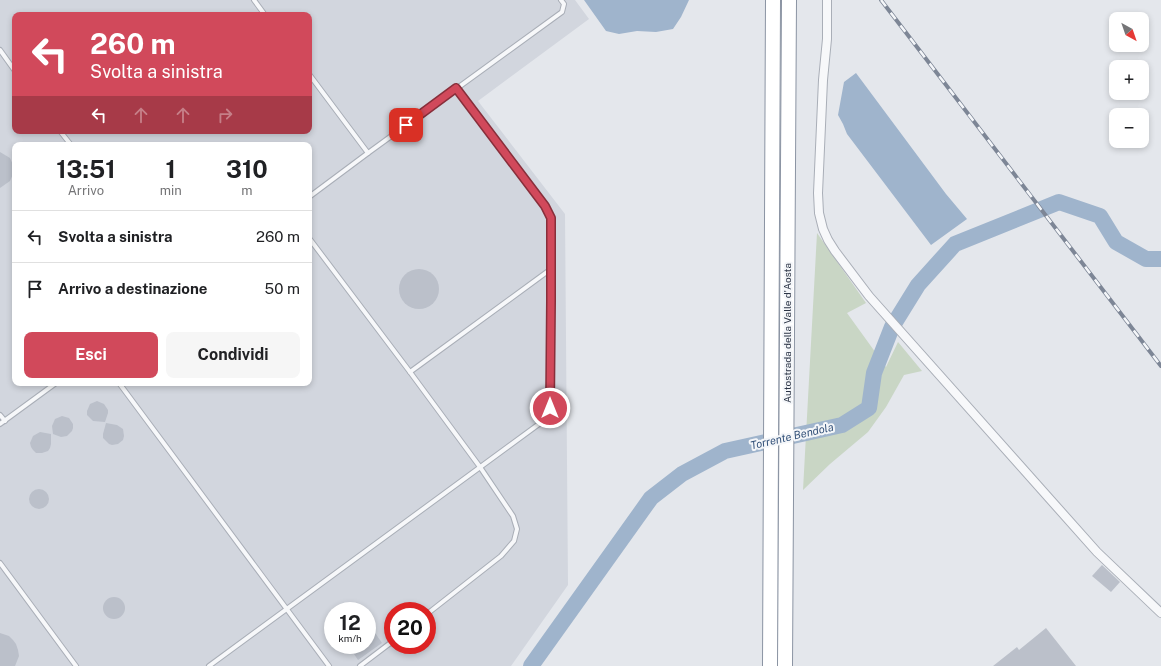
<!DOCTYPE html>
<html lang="it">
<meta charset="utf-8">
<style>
body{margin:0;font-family:"Public Sans",sans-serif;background:#f6f6f6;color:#202124;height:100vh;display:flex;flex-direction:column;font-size:15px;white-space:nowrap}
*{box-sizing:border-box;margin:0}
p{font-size:13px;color:#757577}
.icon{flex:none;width:22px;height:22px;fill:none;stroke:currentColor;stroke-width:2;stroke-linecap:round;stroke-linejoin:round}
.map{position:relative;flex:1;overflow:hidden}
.details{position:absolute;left:12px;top:142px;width:300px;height:244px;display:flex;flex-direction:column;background:#fff;border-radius:8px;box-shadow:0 2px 6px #0003}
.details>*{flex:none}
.guide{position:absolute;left:12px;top:12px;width:300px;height:122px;border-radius:8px;box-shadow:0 2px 6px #0003;background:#d1495b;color:#fff;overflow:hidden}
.needle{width:26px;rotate:140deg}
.controls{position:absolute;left:1109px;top:12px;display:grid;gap:8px}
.controls a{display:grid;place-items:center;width:40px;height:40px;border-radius:8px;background:#fff;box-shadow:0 2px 6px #0003;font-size:20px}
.speed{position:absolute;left:324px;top:602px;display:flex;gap:8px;font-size:20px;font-weight:700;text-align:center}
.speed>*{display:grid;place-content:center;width:52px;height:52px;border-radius:50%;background:#fff;box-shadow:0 2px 6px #0003;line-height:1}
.speed small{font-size:10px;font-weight:400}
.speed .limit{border:6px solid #d22;background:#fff;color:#111}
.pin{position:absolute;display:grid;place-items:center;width:34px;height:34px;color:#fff;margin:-17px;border-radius:8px;box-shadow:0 2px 6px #0006}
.me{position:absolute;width:44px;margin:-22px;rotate:0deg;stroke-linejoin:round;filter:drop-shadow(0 0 3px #0008)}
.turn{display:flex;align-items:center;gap:14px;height:84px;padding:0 12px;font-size:18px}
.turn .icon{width:52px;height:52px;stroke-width:2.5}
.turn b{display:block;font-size:28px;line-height:34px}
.lanes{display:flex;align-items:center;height:38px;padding:0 12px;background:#0003;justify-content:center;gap:20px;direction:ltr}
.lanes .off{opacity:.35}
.eta{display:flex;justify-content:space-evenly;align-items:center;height:68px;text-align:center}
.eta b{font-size:24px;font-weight:700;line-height:28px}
.cta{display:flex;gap:8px;margin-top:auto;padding:8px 12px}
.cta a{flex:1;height:46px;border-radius:8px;background:#d1495b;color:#fff;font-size:16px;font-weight:700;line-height:46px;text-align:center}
.cta a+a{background:#f6f6f6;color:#202124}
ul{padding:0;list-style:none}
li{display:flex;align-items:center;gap:12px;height:52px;padding:0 12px;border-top:1px solid #e0e0e0}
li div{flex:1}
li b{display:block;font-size:15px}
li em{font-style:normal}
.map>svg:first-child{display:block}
</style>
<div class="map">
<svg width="1161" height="666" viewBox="0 0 1161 666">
<rect width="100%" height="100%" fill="#e4e7ec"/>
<path fill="#d2d6de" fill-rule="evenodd" d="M0 0H575L589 19 478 101 565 214 568 585 511 666H0ZM15 15H309V131H15ZM15 145H309V383H15ZM333 611H367V645H333ZM393 611H427V645H393Z"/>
<polygon fill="#c9d6c5" points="817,233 866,303 847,313 886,367 898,342 922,371 904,375 886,407 868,432 830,464 803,490"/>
<g fill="#9fb4cc">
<polygon points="584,0 689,0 681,17 673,29 656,32 637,31 619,34 606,31"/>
<polygon points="856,73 946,194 967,219 931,245 847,134 843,124 838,115 844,82"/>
</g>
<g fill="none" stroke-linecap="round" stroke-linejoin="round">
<polyline stroke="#9fb4cc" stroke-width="16" points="531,666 651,498 682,474 725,451 842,425 869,408 874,373 892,327 918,285 955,244 1059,202 1100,216 1116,242 1146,259 1161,259"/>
</g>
<g fill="#bbc0ca">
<polygon points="0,152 10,158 14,167 14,172 10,181 0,188"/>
<circle cx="419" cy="289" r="20"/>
<polygon points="97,401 104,404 108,410 108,413 105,422 93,421 87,415 87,411 90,404"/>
<polygon points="62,416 69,418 73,424 73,428 72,431 67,436 61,437 53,434 52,426 55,419"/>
<polygon points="106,423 117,425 123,429 124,436 123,440 118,444 112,445 109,444 103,438 103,434"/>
<polygon points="40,432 51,434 51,444 50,448 48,451 42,453 36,453 33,450 31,447 30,443 33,436"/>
<circle cx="39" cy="499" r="10"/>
<polygon points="1102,565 1120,582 1111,592 1092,576"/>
<circle cx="114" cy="608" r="11"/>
<polygon points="367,621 382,643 358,660 348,645 367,645"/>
<polygon points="1046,628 1076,666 993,666 1017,647 1019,650"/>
<polygon points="0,633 9,636 13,640 16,644 18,650 19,656 15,666 0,666"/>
</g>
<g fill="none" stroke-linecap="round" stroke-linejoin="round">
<defs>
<g id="lane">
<polyline points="254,0 265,15"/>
<polyline points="0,50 15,71"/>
<polyline points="309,74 368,153 309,197"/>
<polyline points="60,131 71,145"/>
<polyline points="368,153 562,12 564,4 561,0"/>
<polyline points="309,238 410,372 480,467 513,516 517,529 514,541 501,556 427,614"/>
<polyline points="410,372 551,269"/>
<polyline points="119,383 329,666"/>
<polyline points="0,415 5,421"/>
<polyline points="0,424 56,383"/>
<polyline points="0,563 76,666"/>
<polyline points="209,666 539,424 548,415 550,408 551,301 551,218 545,206 456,88"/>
<polyline points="360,666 393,641"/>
</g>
<polyline id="street" points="827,0 827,39 823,80 818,193 819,213 823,229 828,240 835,251 869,296 1097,552 1161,613"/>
<g id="highway">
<polyline points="770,666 773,0"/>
<polyline points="785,666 789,0"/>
</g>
</defs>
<use href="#lane" stroke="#a9aeb7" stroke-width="6"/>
<use href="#street" stroke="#a9aeb7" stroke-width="10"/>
<use href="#highway" stroke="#8b94a3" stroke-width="16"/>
<use href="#lane" stroke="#f7f8fa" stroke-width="4"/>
<use href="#street" stroke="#f7f8fa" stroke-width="8"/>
<use href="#highway" stroke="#fff" stroke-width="14"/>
<defs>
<polyline id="rail" points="881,0 1161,366"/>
</defs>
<use href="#rail" stroke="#7d8696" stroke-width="4"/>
<use href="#rail" stroke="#f4f6f9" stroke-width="2.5" stroke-dasharray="8" stroke-linecap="butt"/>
</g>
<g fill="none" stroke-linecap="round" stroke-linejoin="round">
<defs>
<polyline id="route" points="406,125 456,88 545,206 551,218 551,301 550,408"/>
</defs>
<use href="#route" stroke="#882f3b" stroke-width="10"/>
<use href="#route" stroke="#d1495b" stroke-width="7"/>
</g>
<g text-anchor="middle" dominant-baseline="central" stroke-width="4" stroke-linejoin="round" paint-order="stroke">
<g font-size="10" fill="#2b3445" stroke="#f4f6f9">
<text transform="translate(787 333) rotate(-90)">Autostrada della Valle d'Aosta</text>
</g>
<g font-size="11" font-style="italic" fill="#34527a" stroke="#f4f6f9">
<text transform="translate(792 436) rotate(-13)">Torrente Bendola</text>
</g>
</g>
</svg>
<div class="controls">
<a><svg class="needle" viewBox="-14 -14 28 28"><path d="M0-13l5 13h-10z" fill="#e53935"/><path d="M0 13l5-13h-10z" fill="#757577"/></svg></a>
<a>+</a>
<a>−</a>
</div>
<div class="speed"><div>12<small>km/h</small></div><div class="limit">20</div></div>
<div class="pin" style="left:406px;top:125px;background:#d93025"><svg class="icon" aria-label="arrive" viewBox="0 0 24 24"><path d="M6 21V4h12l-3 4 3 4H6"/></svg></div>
<svg class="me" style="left:550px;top:408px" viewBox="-20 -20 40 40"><circle r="17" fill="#d1495b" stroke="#fff" stroke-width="3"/><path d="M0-11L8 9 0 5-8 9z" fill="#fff"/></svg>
<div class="guide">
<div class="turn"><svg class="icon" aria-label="left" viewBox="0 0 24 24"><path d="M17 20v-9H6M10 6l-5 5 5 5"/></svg><div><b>260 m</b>Svolta a sinistra</div></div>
<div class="lanes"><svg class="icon" aria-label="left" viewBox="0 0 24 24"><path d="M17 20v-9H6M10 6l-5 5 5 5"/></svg><svg class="icon off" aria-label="ahead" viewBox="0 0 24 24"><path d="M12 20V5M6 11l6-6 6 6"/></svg><svg class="icon off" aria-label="ahead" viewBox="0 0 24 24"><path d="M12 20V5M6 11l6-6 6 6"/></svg><svg class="icon off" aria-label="right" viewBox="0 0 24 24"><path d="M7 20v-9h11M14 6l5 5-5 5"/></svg></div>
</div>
<section class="details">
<div class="eta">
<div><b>13:51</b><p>Arrivo</p></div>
<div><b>1</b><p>min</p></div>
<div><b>310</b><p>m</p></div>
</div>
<ul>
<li><svg class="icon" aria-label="left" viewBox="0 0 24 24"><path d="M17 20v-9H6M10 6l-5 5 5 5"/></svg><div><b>Svolta a sinistra</b></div><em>260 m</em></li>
<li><svg class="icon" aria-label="arrive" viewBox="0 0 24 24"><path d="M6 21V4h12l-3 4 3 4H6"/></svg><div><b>Arrivo a destinazione</b></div><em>50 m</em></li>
</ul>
<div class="cta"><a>Esci</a><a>Condividi</a></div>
</section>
</div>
